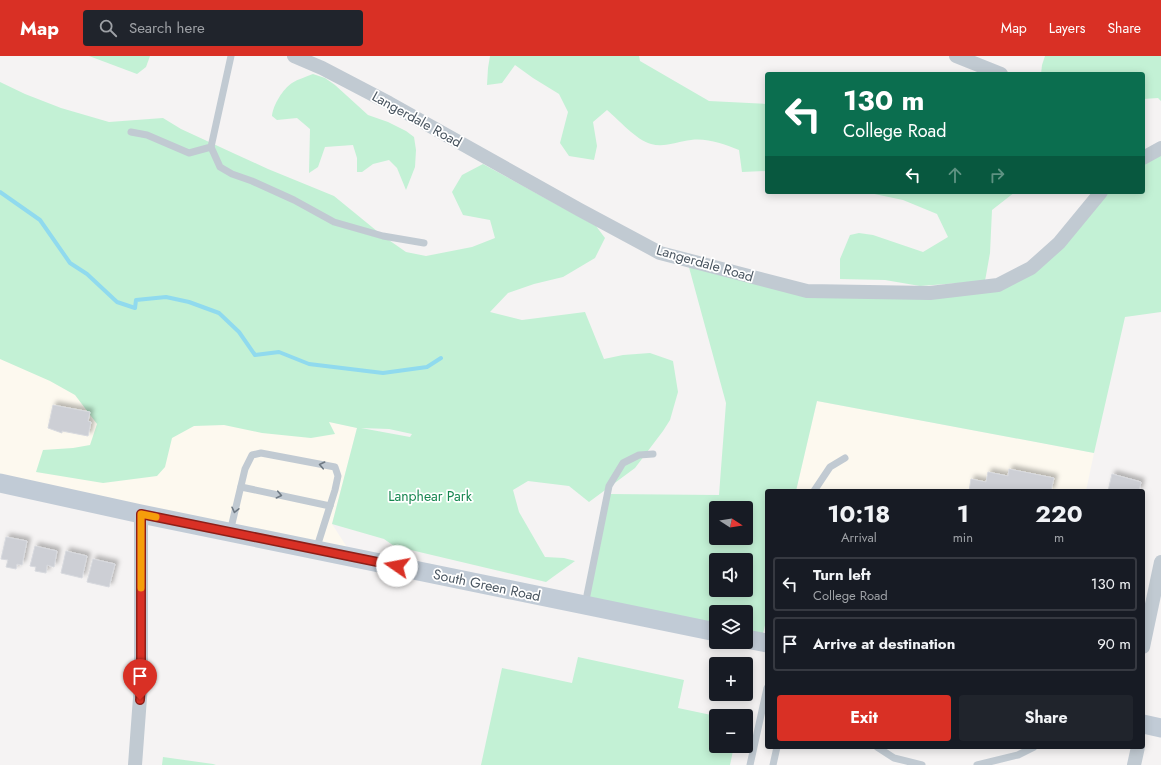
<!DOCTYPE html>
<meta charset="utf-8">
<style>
body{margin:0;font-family:Jost,sans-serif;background:#20242c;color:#f1f3f6;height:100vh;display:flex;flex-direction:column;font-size:15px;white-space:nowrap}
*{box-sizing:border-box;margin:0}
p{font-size:13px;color:#9ea1a6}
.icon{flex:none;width:22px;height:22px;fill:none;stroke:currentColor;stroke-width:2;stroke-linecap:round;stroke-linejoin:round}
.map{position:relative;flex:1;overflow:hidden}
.drawer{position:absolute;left:765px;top:433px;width:380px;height:260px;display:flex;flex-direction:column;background:#171b24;border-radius:4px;box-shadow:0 2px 10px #0003}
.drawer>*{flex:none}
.top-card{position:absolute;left:765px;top:16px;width:380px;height:122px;border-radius:4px;box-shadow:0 2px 10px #0003;background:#0b6e4f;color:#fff;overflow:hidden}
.needle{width:26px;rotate:102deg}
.fabs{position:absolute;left:709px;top:445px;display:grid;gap:8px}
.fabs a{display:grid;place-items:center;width:44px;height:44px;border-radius:4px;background:#171b24;box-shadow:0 2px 10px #0003;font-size:20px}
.pin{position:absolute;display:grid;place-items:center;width:34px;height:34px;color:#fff;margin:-41px -17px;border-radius:50% 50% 50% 0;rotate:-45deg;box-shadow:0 0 4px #0007}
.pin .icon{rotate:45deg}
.me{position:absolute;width:44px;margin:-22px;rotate:282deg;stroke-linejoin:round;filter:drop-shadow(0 0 3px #0008)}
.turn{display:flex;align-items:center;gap:14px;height:84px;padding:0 12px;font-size:18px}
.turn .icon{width:52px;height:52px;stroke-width:2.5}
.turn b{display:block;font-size:28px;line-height:34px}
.lanes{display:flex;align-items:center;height:38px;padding:0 12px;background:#0003;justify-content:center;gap:20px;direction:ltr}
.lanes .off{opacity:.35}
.eta{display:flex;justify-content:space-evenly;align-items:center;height:68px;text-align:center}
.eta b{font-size:24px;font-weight:700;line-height:28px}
.primary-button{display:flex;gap:8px;margin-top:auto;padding:8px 12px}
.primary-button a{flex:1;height:46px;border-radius:4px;background:#d93025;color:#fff;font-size:16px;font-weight:700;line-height:46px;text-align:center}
.primary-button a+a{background:#20242c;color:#f1f3f6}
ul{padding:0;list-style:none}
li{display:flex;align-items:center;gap:12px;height:54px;margin:0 8px 6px;padding:0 4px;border:2px solid #363941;border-radius:4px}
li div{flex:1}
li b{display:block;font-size:15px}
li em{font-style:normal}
header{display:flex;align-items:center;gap:24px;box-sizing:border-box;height:56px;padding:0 20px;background:#d93025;color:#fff}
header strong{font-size:19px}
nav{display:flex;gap:22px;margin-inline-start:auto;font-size:14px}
.search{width:280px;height:36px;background:#20242c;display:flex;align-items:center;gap:10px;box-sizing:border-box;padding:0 14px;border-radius:4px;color:#9ea1a6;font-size:15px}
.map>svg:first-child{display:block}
</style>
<header>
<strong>Map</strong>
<div class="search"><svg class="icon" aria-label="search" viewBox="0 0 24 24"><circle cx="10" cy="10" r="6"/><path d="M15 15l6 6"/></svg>Search here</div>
<nav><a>Map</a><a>Layers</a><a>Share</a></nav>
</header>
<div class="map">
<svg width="1161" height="709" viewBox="0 0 1161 709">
<defs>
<filter id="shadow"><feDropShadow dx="3.5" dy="-3.5" stdDeviation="2" flood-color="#0004"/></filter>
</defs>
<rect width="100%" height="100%" fill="#f5f3f3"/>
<g fill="#fdf9ef">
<polygon points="0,292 357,372 332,468 354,502 0,427"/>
<polygon points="817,345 1094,397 1086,435 796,435"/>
</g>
<g fill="#c3f1d5" fill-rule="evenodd">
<polygon points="89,0 150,0 146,11 137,18"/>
<path d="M490 0H639L640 5 709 45 767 48V115L742 116 739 94C723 88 708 82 691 84 678 85 665 92 651 88 636 84 619 64 607 54L593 66 597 90 594 104 569 100 560 87 568 56 559 38 533 22 515 9 502 27 487 29 488 12Z"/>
<polygon points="1045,0 1161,0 1161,45 1158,42 1143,43 1143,18 1041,18 1042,9"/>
<path d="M313 18 325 22 335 29 368 59 388 66 406 75 414 81 416 94 415 111 406 134 397 112 389 104 373 108 362 116H357V102L353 89 325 91 318 111 309 117 310 73 297 62 277 64 272 60C273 49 283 33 292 27 298 23 306 21 313 18Z"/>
<path d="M0 26 25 38 61 52 109 66 163 62 181 73 233 97 268 113 334 140 383 180 406 196 426 200 472 191 495 182 490 164 463 159 452 136 462 119 483 108 596 170 605 182 595 202 563 221 534 228 508 237 490 256 522 264 585 256 604 303 623 299 650 297 673 305 678 336 670 364 663 375 635 412 589 446 569 430 528 425 513 434 519 456 545 501 564 502 575 505 546 526 394 490 384 483 332 468 357 372 329 366 335 378 311 382 262 377 224 369 194 370 172 382 165 411 157 420 103 427 36 416 43 394 73 392 90 389 97 368 75 339 50 325 0 303ZM361 372 389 373 412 378 410 381Z"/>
<path d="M1161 92V256L1125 261 1094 397 817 345 796 435H767V561L761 586 746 583V556H716V576L585 550 608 438 719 439 726 347 687 204 807 235 998 229 1031 212 1101 136H1143V102ZM716 452H746V482H716ZM716 504H746V534H716Z"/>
<polygon points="865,136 1015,136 992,154 990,197 985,225 920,230 885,224 840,223 840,203 850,179 859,177 873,179 923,196 948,181 937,158 903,144"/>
<polygon points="578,601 684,624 678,652 716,660 716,690 734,690 730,709 481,709 502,612 572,627"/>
<polygon points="163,701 213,708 216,709 162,709"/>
</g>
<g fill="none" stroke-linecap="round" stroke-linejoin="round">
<polyline stroke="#90daee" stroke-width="4" points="0,136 40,164 70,207 87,218 117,246 135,252 136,244 166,241 189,246 219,257 239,276 255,299 279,296 309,308 383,317 427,311 441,302"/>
</g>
<g fill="#cdcfd5" stroke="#d7d9de" filter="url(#shadow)">
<polygon points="53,349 90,356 88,365 91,366 88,380 62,375 62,377 48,372"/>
<polygon points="1009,413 1054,422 1051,435 969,435 971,423 986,426 988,416 1008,420"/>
<polygon points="1112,418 1141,426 1139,435 1108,435"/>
<polygon points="6,481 27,485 22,509 17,508 16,513 6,511 8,504 1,503"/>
<polygon points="35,490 57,495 54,511 47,509 46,517 35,515 36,511 30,510"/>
<polygon points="66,495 87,500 82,522 61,517"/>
<polygon points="93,503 115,508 109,531 87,526"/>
</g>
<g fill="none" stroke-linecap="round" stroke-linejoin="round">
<g stroke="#c1cad2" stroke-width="7">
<polyline points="131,76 147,79 189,97 211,91 231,0"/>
<polyline points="211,91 220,111 232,118 252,125 294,144 334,166 383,180 424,187"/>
<polyline points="241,431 330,450"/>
<polyline points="814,435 830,411 845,402"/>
<polyline points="230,476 245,413 252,399 261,397 335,411 338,420 335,434 316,494"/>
<polyline points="585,549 609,430 623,407 639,399 653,398"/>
<polyline points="877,691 894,702 922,709"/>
<polyline points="750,709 767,632"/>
<polyline points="773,709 777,691"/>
<polyline points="977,709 1018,699 1034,691"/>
</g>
<g stroke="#c1cad2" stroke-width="14">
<polyline points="294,0 322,12 389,47 580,154 660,197 807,235 930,237 998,229 1031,212 1059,187 1101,136"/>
<polyline points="956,0 1001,18"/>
<polyline points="1143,102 1161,92"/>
<polyline points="1143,591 1161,506"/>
<polyline points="135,709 141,628 141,458"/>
<polyline points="1134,709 1138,691"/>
</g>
<g stroke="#c1cbd6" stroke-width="19">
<polyline points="0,427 141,458 716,576"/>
<polyline points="746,583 767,587"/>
<polyline points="1143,668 1161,672"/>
</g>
</g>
<defs><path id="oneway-chevron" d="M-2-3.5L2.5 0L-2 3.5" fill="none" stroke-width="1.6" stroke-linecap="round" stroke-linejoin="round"/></defs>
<g stroke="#6e7983">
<use href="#oneway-chevron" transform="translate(322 409) rotate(-168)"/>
<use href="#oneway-chevron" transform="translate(279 439) rotate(12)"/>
<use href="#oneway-chevron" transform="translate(235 454) rotate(103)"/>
</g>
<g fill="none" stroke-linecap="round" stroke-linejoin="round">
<defs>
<polyline id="route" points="140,644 141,628 141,458 397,510"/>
</defs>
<use href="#route" stroke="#8d1f18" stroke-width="10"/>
<use href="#route" stroke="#d93025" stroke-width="7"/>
<polyline stroke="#f59e0b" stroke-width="7" points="141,532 141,458 156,461"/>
</g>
<g text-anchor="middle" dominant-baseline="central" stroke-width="3.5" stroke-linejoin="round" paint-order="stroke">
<g font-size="14" fill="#4a5661" stroke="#fff">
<text transform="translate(417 63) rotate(29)">Langerdale Road</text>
<text transform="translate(705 207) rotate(16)">Langerdale Road</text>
<text transform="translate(487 529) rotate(12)">South Green Road</text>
</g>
<g font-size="14" fill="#17864f" stroke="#fff">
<text x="430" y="440">Lanphear Park</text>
</g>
</g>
</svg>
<div class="fabs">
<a><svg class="needle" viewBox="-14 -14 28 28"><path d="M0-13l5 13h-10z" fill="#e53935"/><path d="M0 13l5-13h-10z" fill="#9ea1a6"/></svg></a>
<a><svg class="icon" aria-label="sound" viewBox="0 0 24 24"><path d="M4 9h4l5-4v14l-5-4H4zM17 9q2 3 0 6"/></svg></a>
<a><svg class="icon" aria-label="layers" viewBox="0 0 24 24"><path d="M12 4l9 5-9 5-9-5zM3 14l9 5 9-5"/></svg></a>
<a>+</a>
<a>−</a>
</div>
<div class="pin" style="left:140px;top:644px;background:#d93025"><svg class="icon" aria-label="arrive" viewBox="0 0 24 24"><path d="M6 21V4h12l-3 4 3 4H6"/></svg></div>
<svg class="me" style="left:397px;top:510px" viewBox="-20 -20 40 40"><circle r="19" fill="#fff"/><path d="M0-13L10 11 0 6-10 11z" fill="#d93025"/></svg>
<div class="top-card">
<div class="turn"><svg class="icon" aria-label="left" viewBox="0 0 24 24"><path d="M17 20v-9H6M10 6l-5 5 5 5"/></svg><div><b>130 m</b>College Road</div></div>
<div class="lanes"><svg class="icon" aria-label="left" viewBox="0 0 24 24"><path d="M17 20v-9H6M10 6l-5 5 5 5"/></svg><svg class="icon off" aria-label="ahead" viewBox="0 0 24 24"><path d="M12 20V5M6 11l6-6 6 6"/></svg><svg class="icon off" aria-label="right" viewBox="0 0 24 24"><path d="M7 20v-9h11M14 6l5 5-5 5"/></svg></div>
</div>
<section class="drawer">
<div class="eta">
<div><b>10:18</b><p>Arrival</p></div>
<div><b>1</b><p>min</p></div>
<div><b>220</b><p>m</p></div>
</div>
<ul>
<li><svg class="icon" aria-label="left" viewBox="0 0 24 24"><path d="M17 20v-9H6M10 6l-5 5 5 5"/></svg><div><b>Turn left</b><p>College Road</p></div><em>130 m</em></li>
<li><svg class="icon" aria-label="arrive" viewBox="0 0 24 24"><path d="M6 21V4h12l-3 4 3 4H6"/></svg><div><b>Arrive at destination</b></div><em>90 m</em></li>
</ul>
<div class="primary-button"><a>Exit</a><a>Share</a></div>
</section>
</div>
